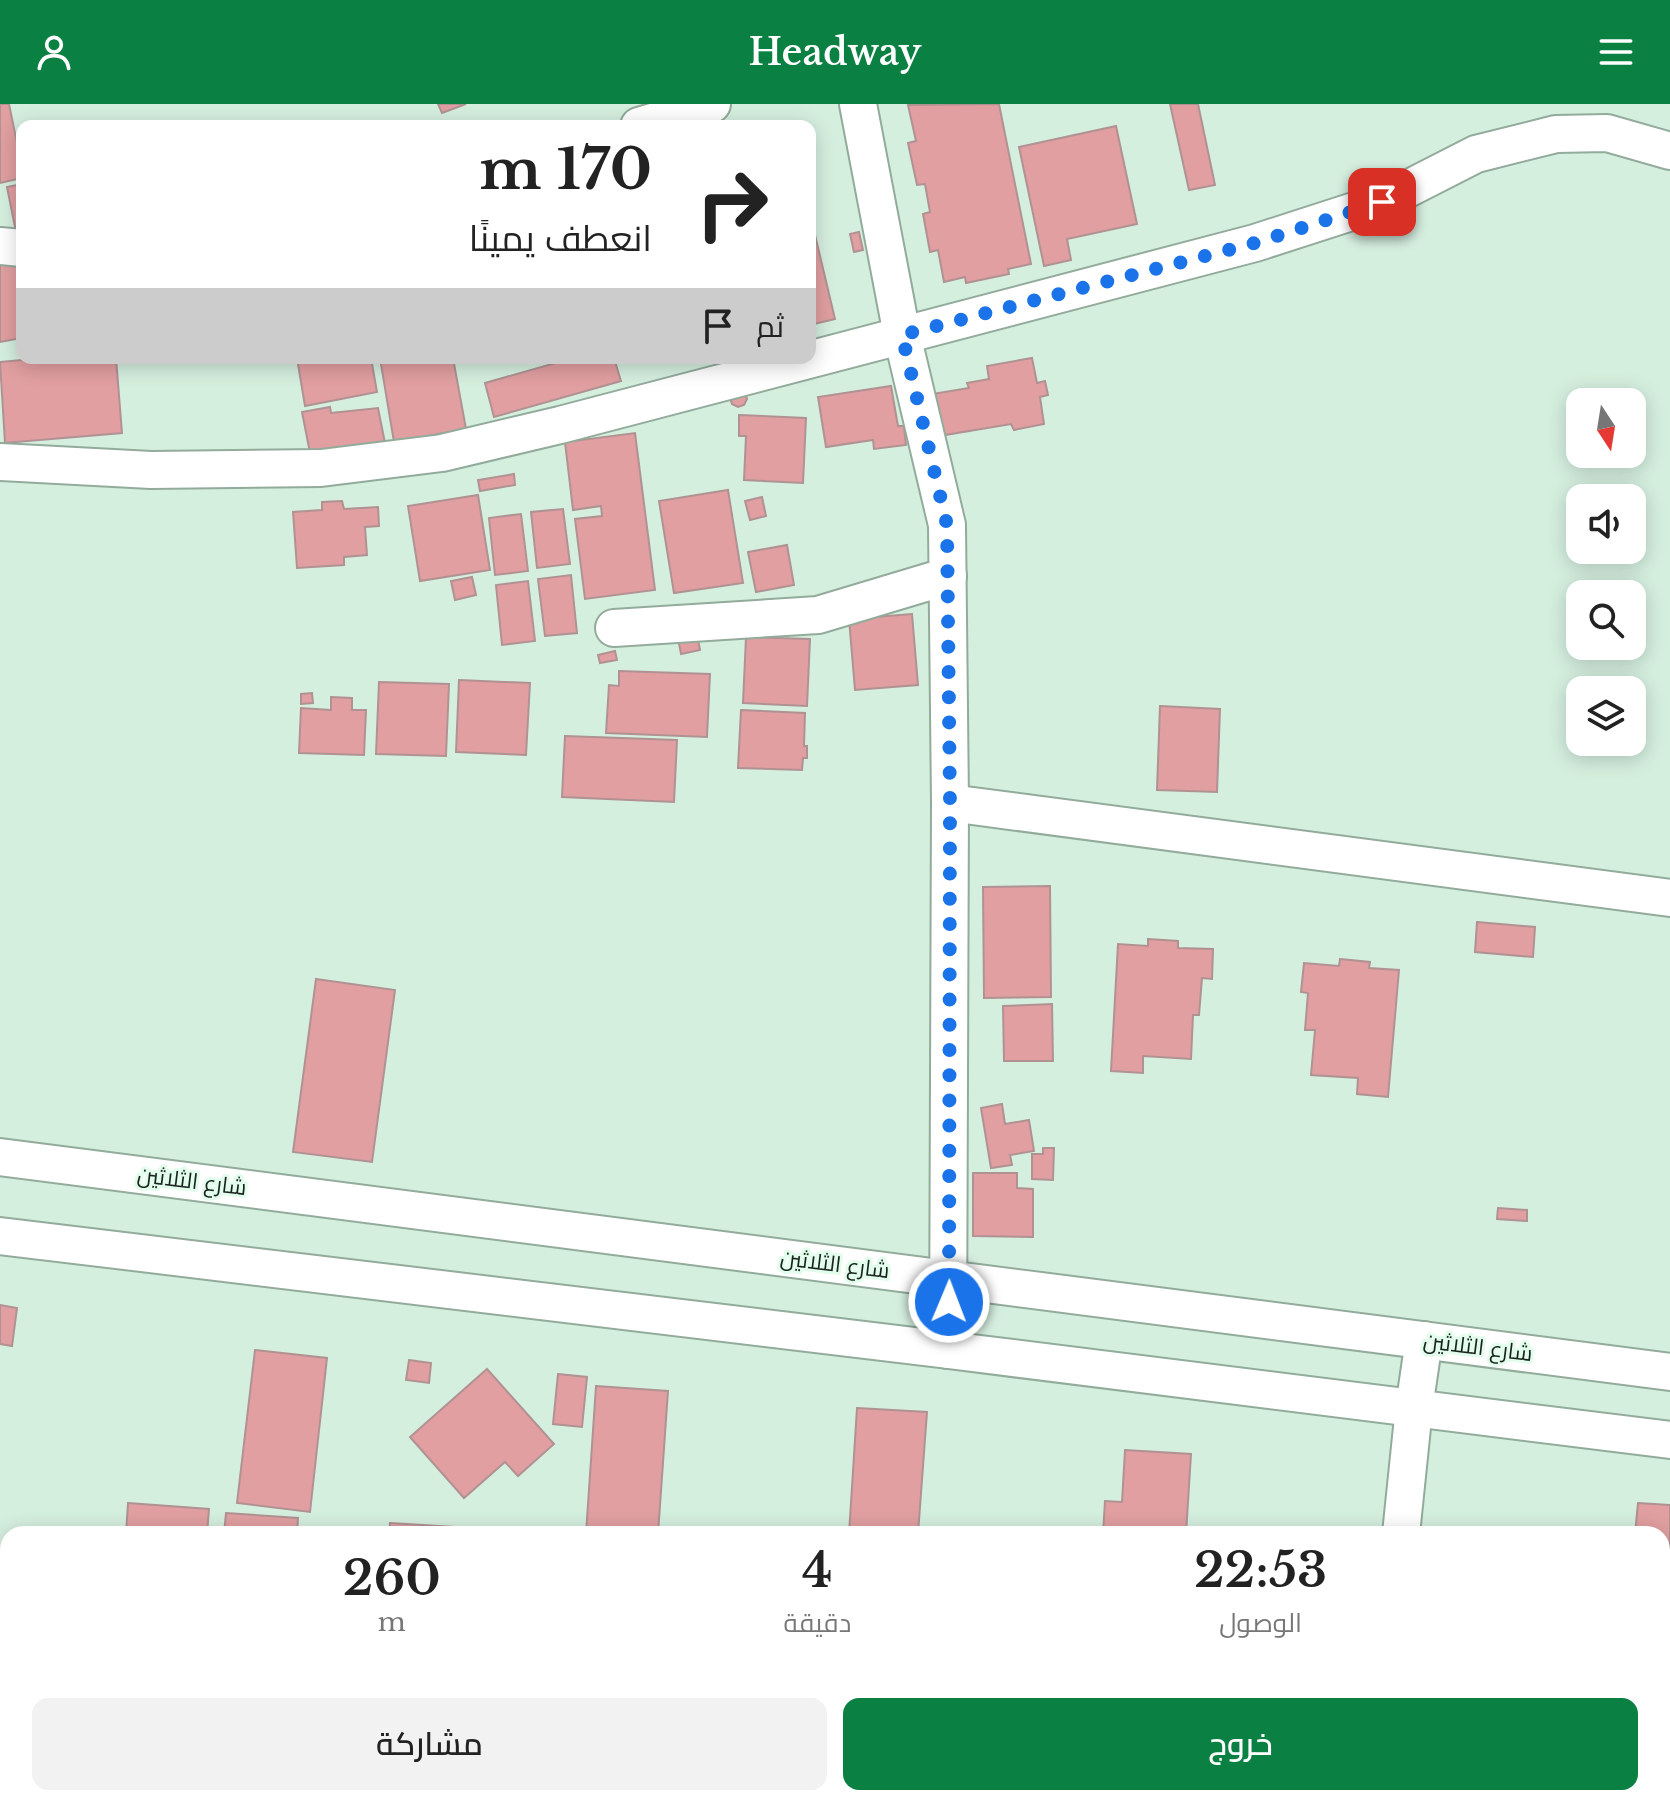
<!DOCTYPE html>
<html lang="ar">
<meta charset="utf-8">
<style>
body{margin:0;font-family:"Libre Baskerville",Cairo,serif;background:#f2f2f2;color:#222;direction:rtl;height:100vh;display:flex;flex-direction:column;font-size:30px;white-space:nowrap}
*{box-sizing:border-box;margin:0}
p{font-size:26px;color:#767676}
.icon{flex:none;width:44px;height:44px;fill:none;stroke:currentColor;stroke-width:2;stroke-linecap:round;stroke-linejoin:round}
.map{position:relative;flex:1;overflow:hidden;direction:ltr}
.sheet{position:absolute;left:0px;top:1422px;width:1670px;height:280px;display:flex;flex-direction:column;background:#fff;border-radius:24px 24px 0 0;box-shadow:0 4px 20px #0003;direction:rtl}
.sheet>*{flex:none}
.banner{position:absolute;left:16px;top:16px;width:800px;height:244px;border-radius:16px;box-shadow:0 4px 20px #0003;direction:rtl;background:#fff;color:#222;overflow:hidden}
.needle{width:52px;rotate:168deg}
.fabs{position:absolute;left:1566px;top:284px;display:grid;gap:16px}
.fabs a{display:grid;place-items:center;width:80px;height:80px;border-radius:16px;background:#fff;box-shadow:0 4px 20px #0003;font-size:40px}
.pin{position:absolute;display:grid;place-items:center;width:68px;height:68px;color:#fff;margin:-34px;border-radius:16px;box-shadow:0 4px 12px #0006}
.me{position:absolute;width:88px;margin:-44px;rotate:1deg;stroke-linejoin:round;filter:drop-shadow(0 0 6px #0008)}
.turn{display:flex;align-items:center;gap:28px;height:168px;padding:0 32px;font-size:36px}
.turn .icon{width:104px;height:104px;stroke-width:2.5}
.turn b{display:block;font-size:56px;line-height:68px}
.then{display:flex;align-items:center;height:76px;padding:0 32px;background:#0003;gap:16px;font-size:30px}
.eta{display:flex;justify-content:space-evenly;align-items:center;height:136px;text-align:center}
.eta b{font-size:48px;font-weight:600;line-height:56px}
.action{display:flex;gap:16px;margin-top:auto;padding:16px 32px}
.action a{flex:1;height:92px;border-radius:16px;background:#0b8043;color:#fff;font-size:32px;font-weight:600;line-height:92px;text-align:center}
.action a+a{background:#f2f2f2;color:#222}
header{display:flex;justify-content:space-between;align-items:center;height:104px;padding:0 32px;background:#0b8043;color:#fff;font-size:36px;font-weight:600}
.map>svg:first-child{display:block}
</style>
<header><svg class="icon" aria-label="menu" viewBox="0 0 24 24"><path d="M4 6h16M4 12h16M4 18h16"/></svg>Headway<svg class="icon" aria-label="person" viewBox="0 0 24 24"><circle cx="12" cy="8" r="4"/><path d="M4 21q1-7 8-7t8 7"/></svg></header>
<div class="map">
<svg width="1670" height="1702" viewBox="0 0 1670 1702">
<rect width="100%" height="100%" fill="#d5efdf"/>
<g fill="#e19fa1" stroke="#b09293" stroke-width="2">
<polygon points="0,0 9,0 22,63 22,74 0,79"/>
<polygon points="438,0 466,0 442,9"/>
<polygon points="999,0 1031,160 1008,165 1009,170 966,179 965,173 944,178 938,146 930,148 923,110 930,108 925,80 917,81 908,39 916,37 908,1"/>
<polygon points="1170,0 1198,0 1215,81 1189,86"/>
<polygon points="1116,22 1137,120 1067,135 1071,156 1044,162 1019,43"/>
<polygon points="22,80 22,121 15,123 7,83"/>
<polygon points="810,110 835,215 810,221"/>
<polygon points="859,128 863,146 854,148 850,130"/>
<polygon points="22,155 22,234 0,238 0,159"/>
<polygon points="44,254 116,254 122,329 5,339 0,258"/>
<polygon points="297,254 371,254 377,288 305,302"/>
<polygon points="380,254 453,254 466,325 394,338"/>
<polygon points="573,254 614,254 621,277 494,313 485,279"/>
<polygon points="1032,254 1037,279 1045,277 1048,291 1040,293 1044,320 1014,326 1011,320 939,332 932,290 969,284 967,279 989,275 987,262"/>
<polygon points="891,282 898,322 904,322 906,341 874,345 873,336 826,343 818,293"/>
<polygon points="745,289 747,295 744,301 738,303 732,300 730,294"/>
<polygon points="330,303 331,309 378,304 385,339 311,354 302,308"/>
<polygon points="739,311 806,314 803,379 744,376 746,332 739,332"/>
<polygon points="635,329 655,486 585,495 575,415 602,412 601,402 573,406 565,338"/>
<polygon points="514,370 515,381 480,387 478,376"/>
<polygon points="728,386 743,479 674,489 659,397"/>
<polygon points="478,391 490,466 420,477 408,402"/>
<polygon points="762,393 766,412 750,416 745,397"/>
<polygon points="342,397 344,405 378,403 379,422 365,423 367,451 344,453 344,461 297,464 293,408 322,406 322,398"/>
<polygon points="563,405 570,460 537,464 531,408"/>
<polygon points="521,410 528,467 495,471 489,414"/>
<polygon points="787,441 794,481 756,488 748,448"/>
<polygon points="571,471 577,529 545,532 538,475"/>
<polygon points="472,473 476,491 455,496 451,477"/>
<polygon points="528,477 535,537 502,541 496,481"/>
<polygon points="912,510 918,581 855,586 849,515"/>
<polygon points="697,530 700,546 681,550 678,534"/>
<polygon points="746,533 810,535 807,602 743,599"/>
<polygon points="615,547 617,556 600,559 598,551"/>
<polygon points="619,567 710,570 707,633 606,629 609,581 619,582"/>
<polygon points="459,576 530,579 526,651 456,648"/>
<polygon points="379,578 449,580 446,652 376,650"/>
<polygon points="312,589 313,599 301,600 301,590"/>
<polygon points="331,593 352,594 352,606 366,606 364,651 299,649 301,604 331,606"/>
<polygon points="1160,602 1220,605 1217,688 1157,686"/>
<polygon points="741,606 805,609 804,642 807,642 807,654 803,654 802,666 738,664"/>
<polygon points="565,632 677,636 674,698 562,693"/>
<polygon points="1050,782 1051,893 984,894 983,783"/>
<polygon points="1477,818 1535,823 1533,853 1475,848"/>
<polygon points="1148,835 1178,837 1178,844 1213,845 1212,875 1202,874 1199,911 1193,911 1191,955 1143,952 1143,969 1111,967 1118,840 1148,842"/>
<polygon points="1340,855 1370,858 1369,864 1399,866 1388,993 1357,990 1358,974 1311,971 1315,926 1305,926 1308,889 1301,888 1304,859 1339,862"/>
<polygon points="316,875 395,886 372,1058 293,1048"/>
<polygon points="1052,900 1053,957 1004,957 1003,902"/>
<polygon points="1002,1000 1005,1020 1029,1016 1034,1047 1010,1051 1012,1061 991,1064 981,1004"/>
<polygon points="1043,1044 1054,1044 1053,1076 1032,1075 1032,1050 1043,1050"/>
<polygon points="973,1069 1017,1069 1017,1084 1033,1085 1033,1133 973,1132"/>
<polygon points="1498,1104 1527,1106 1527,1117 1497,1115"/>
<polygon points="0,1201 17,1204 12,1242 0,1240"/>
<polygon points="255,1246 327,1254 310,1408 237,1399"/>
<polygon points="409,1256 431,1259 429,1279 406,1276"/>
<polygon points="487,1265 554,1340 518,1372 505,1358 464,1394 410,1333"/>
<polygon points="558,1270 587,1273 582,1323 553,1320"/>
<polygon points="596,1282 668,1287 658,1430 586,1430"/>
<polygon points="857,1304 927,1308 918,1430 849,1430"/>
<polygon points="1125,1346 1191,1350 1186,1430 1103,1430 1105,1397 1122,1398"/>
<polygon points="128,1399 209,1405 207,1430 126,1430"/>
<polygon points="1638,1399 1670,1401 1670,1573 1662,1572 1662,1430 1635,1430"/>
<polygon points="226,1409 298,1414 297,1430 224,1430"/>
<polygon points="390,1419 471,1424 471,1430 389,1430"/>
<rect x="30" y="1694" width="87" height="8"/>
<polygon points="304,1694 371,1694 370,1702 304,1702"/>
<polygon points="554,1694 633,1694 633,1702 553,1702"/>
<polygon points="1412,1694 1574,1694 1573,1702 1411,1702"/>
</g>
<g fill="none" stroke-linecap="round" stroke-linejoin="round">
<defs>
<g id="minor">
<polyline points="858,0 902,231 947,421 950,699 948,1246"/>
<polyline points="639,22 712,0"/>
<polyline points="0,142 22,144"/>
<polyline points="0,358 151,366 321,364 442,349 560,321 1255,139 1382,98 1476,50 1556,30 1607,29 1670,47"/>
<polyline points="614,524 818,511 948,472"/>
<polyline points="950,699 1670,794"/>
<polyline points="0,1053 1670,1268"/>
<polyline points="0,1132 948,1246 1670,1336"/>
<polyline points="1401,1430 1414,1304 1424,1236"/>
<polyline points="968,1694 1035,1702"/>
<polyline points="7,1702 8,1694"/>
<polyline points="1373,1702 1374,1694"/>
</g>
</defs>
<use href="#minor" stroke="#92ab9b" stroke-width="40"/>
<use href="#minor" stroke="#fff" stroke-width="36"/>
</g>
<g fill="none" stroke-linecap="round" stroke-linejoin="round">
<polyline stroke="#1a73e8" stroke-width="14" stroke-dasharray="0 25.2" points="949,1198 950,699 947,421 902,231 1255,139 1382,98"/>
</g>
<g text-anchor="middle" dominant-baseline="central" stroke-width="6" stroke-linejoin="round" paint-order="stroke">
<g font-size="22" fill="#19231d" stroke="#e2fdec">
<text transform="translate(192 1077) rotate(7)">شارع الثلاثين</text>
<text transform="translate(835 1160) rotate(7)">شارع الثلاثين</text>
<text transform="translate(1478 1243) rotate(7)">شارع الثلاثين</text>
</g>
</g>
</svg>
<div class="fabs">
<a><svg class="needle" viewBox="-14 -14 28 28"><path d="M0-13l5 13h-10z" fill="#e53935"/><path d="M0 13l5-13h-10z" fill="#767676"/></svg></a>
<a><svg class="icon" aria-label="sound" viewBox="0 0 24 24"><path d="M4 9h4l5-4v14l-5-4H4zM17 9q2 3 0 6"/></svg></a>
<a><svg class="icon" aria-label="search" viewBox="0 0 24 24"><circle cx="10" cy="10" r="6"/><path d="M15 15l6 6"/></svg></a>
<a><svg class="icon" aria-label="layers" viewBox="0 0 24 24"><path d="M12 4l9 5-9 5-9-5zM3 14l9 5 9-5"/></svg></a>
</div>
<div class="pin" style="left:1382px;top:98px;background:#d93025"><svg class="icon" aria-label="arrive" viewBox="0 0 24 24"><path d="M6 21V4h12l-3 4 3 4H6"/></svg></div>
<svg class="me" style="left:949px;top:1198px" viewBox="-20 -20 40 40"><circle r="17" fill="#1a73e8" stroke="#fff" stroke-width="3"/><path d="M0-11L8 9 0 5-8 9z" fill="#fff"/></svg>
<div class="banner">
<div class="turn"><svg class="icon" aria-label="right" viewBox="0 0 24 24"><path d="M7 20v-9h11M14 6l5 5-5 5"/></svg><div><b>170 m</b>انعطف يمينًا</div></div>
<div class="then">ثم<svg class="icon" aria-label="arrive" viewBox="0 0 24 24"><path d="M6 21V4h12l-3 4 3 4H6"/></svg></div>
</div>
<section class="sheet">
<div class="eta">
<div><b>22:53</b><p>الوصول</p></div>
<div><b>4</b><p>دقيقة</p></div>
<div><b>260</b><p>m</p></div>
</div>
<div class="action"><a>خروج</a><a>مشاركة</a></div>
</section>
</div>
